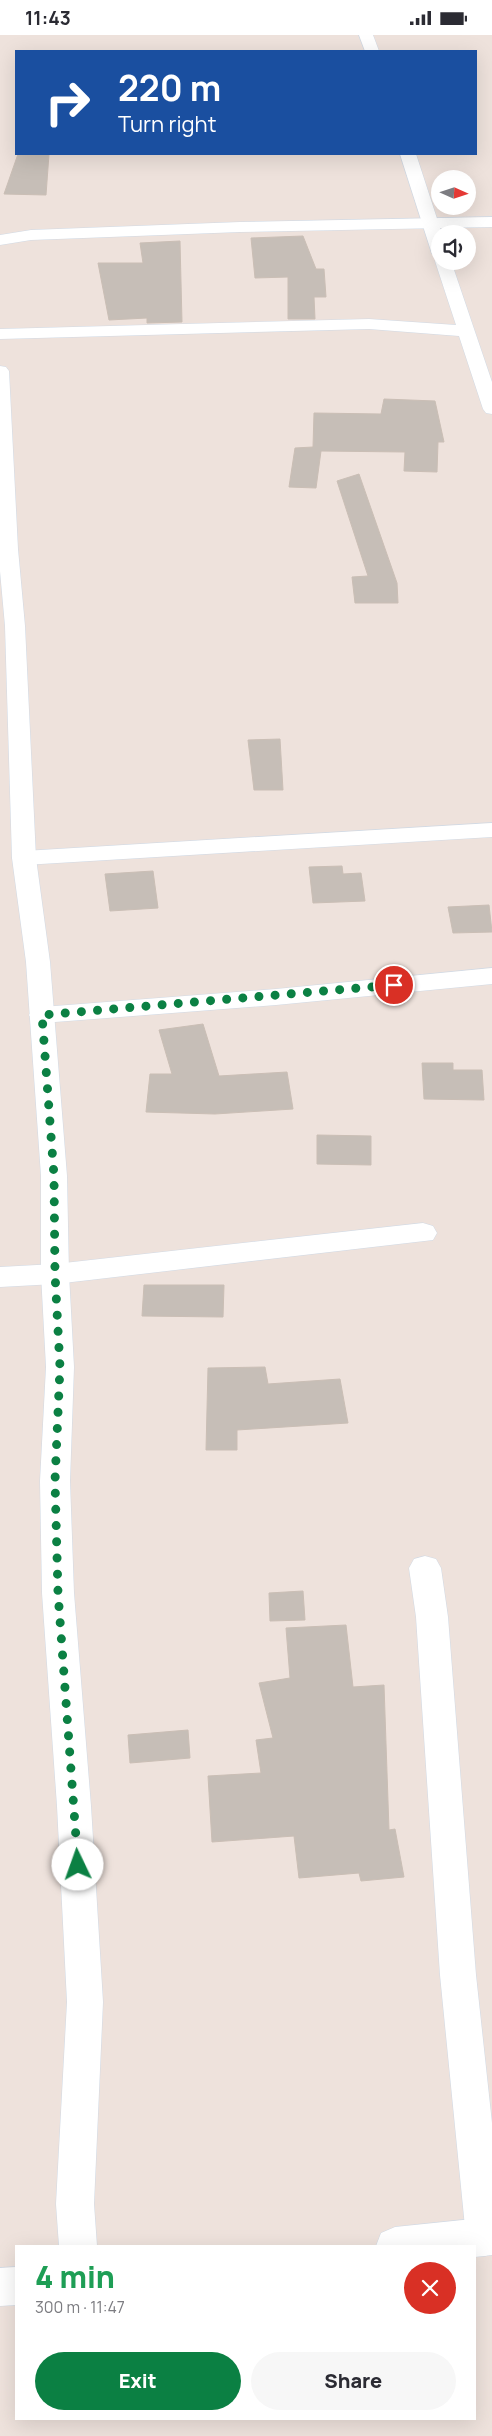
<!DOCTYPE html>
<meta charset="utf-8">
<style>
body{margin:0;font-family:Manrope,sans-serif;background:#f7f7f7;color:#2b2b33;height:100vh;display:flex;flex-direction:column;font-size:19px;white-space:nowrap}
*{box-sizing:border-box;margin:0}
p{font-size:16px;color:#7c7c81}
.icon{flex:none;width:28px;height:28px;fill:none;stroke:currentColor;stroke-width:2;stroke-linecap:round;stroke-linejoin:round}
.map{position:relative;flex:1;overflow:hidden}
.side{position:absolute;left:15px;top:2210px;width:461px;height:175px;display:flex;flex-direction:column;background:#fff;border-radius:0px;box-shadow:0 5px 20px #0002}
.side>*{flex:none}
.banner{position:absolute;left:15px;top:15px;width:462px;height:105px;border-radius:0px;box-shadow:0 5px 20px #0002;background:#1a4fa0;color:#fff;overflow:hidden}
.needle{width:32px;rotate:93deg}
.tools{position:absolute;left:431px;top:135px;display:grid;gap:10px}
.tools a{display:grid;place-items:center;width:45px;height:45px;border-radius:50%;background:#fff;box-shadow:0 5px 20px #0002;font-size:25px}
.pin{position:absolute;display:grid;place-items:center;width:42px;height:42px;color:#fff;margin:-21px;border:2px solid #fff;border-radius:50%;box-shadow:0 1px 5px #0007}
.me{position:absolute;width:55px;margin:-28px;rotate:357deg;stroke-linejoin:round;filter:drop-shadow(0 0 4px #0008)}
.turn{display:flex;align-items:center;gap:18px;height:105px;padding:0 20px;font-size:22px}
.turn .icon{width:65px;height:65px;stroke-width:2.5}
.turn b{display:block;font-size:35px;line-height:42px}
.round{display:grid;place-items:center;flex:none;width:52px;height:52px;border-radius:26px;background:#f7f7f7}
.head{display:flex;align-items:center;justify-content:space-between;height:85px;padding:0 20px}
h1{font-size:30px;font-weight:800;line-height:38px;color:#1e9e55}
.action{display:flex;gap:10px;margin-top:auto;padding:10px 20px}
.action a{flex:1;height:58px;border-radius:30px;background:#0b8043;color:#fff;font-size:20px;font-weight:800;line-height:58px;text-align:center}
.action a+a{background:#f7f7f7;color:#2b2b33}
.status{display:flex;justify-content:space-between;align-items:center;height:35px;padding:0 25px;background:#fff;direction:ltr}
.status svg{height:14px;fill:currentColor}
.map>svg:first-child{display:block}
</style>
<div class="status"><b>11:43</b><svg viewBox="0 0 49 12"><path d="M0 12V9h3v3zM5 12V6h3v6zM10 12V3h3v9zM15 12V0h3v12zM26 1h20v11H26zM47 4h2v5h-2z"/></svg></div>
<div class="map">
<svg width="492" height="2401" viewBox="0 0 492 2401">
<rect width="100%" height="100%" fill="#eee2dc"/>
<g fill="#c6beb7" stroke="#cabeb5">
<polygon points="18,119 49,119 46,160 4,159"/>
<polygon points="303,201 316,234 324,234 326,262 314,262 315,284 288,284 288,242 255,243 251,203"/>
<polygon points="180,206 182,287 147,288 147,283 109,285 98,228 143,228 140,208"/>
<polygon points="384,364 435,366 444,407 438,407 437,437 404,436 405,417 321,416 316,453 289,452 295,413 313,412 314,378 381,379"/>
<polygon points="359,439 397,548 398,568 355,568 352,542 368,541 337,446"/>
<polygon points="280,704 283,755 254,755 248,705"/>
<polygon points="342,831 343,839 361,838 365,866 313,868 309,832"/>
<polygon points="153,836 158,873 110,876 105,839"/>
<polygon points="489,870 492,897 453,898 448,872"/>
<polygon points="203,989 219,1041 287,1037 293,1074 215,1079 146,1077 150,1039 172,1039 159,995"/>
<polygon points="422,1028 453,1028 453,1035 482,1035 484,1065 424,1064"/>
<polygon points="317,1100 371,1101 371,1130 317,1129"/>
<polygon points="144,1250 224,1250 223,1282 142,1281"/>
<polygon points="265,1332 268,1349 340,1344 348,1388 237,1395 237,1415 206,1415 208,1333"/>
<polygon points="303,1556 305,1585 270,1586 269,1558"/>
<polygon points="346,1590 353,1652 384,1650 389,1795 395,1794 404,1842 361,1846 359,1838 299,1843 294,1801 212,1807 208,1741 261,1738 256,1705 273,1703 259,1648 290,1643 286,1593"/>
<polygon points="188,1695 190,1723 130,1728 128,1700"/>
</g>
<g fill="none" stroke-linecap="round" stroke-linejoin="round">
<defs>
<g id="street">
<polygon points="359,0 373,0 379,16 365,16"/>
<polygon points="400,119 416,119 442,199 440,226 451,226 492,347 492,379 486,378 483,374 459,301 369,294 0,304 0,294 369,284 456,290 435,226 437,223 432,219"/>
<polygon points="492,788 492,802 24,830 16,828 12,823 16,818 24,816"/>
<polygon points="492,933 492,949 276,970 42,988 33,986 29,980 33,974 42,972 276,954"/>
<polygon points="423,1188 433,1191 437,1198 433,1205 55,1249 0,1252 0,1232 55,1229"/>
<polygon points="425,1521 436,1524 441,1533 448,1582 476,1940 492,2088 492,2218 485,2221 475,2217 475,2211 470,2211 466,2202 440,1940 416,1582 409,1533 414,1524"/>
</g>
<g id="secondary">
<polygon points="492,182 492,192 240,197 31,205 0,210 0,200 31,195 240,187"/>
<polygon points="0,331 6,332 9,336 18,514 25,591 36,823 50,927 67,1141 69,1239 74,1332 70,1446 74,1558 91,1771 103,1967 94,2169 97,2211 59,2211 56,2169 67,1967 57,1771 42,1558 40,1446 46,1332 41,1239 41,1141 26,927 12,823 5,591 0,536"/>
<polygon points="492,2182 492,2220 475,2222 475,2211 376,2211 381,2198 395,2192"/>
<polygon points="16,2232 16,2270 0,2271 0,2233"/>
</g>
</defs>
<use href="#street" stroke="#d1dae5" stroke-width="1"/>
<use href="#secondary" stroke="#d1dae5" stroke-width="1"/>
<use href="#street" fill="#fff" fill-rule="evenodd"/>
<use href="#secondary" fill="#fff" fill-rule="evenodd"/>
</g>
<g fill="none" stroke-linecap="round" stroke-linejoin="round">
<polyline stroke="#0b8043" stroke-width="9" stroke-dasharray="0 16.2" points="78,1830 58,1558 55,1446 60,1332 55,1239 54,1141 42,980 394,950"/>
</g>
</svg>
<div class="tools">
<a><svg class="needle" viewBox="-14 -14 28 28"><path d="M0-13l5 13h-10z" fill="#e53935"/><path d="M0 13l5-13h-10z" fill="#7c7c81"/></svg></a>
<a><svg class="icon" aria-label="sound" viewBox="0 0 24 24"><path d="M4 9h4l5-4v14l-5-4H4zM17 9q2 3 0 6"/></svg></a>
</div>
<div class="pin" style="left:394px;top:950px;background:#d93025"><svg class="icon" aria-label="arrive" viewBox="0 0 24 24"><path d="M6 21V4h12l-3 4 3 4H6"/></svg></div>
<svg class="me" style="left:78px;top:1830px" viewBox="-20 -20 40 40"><circle r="19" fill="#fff"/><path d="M0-13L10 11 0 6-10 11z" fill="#0b8043"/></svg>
<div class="banner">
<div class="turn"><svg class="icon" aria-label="right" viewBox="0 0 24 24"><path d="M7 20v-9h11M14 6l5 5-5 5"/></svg><div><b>220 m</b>Turn right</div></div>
</div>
<section class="side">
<div class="head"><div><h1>4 min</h1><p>300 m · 11:47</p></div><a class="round" style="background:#d93025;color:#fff"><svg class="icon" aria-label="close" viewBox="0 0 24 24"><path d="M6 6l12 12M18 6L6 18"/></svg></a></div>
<div class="action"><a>Exit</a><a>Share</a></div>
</section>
</div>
